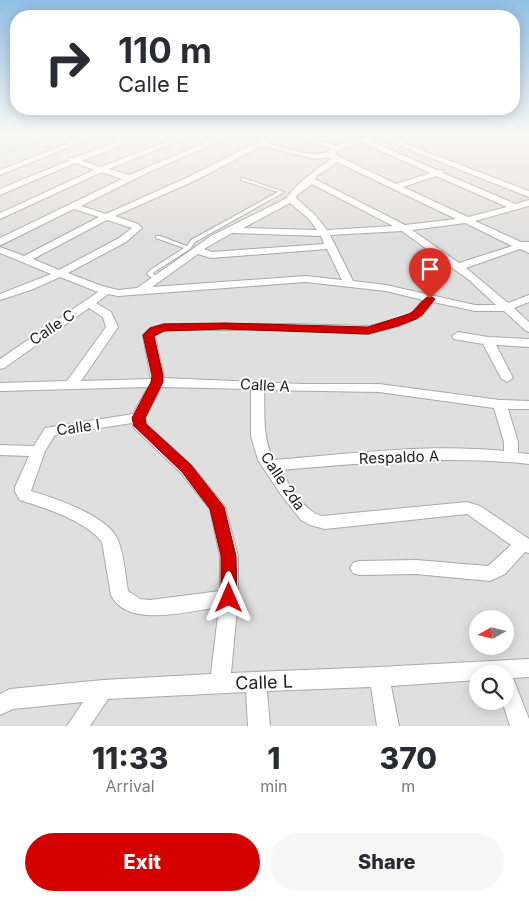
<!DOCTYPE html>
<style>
body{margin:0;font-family:Inter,sans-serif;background:#f7f7f7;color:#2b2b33;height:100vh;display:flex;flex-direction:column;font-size:19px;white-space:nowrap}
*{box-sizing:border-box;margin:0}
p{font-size:16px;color:#7c7c81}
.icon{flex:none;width:28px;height:28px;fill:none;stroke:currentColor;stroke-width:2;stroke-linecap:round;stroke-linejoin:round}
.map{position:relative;height:726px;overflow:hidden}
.side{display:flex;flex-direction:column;background:#fff;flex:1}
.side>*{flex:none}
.guide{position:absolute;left:10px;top:10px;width:510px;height:105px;border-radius:20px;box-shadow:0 2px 12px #0003;background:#fff;color:#2b2b33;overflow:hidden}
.needle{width:32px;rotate:262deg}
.fabs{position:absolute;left:469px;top:610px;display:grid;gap:10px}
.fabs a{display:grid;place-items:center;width:45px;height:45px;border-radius:50%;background:#fff;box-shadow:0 2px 12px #0003;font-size:25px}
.pin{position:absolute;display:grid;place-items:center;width:42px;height:42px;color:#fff;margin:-51px -21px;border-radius:50% 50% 50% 0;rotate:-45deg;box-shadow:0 0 5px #0007}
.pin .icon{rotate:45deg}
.me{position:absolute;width:55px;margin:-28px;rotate:0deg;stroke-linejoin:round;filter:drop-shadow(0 0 4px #0008)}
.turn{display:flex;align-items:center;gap:18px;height:105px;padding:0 25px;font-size:22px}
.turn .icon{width:65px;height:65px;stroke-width:2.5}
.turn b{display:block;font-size:35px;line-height:42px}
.eta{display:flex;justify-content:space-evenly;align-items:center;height:85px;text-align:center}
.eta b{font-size:30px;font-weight:800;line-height:35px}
.primary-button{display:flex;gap:10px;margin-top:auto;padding:10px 25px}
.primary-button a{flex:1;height:58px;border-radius:30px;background:#d40000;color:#fff;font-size:20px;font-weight:800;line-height:58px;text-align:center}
.primary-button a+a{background:#f7f7f7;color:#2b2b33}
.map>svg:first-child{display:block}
</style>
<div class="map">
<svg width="529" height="726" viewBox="0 0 529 726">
<rect width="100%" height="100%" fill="#f2efe9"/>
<path fill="#e0dfdf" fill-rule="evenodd" d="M0 137H529V726H0ZM478 619H505V646H478ZM478 674H505V701H478Z"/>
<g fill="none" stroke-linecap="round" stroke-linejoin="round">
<polyline stroke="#aad3df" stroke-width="2.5" points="0,155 51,137"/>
<defs>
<polygon id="service" points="241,178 243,178 284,192 195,242 190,249 154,272 153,274 159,278 159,280 155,280 148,275 147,274 150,270 184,248 156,238 156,236 160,236 187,246 191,240 278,192 241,180"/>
<g id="minor">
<polygon points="84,137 94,137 0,175 0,170"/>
<path d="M132 137H142L82 161 101 167 178 137H188L109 169 129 175 219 137H229L149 172 81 206 106 214 186 178 268 137H277L267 143C284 147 318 161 331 149L300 137H311L336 146 362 137H373L368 140 437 170H443V173L516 204 529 200V206L475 221 521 242H529V253L520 249 466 268 508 303 529 295V302L514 308 529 322V332L525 330 504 311H475L433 302 420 317 399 326 369 334 289 330H165L155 336 164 378 303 384H379L500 400 529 401V409H508L518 442V453L529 454V464C445 455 363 463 280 470 290 485 304 512 322 516L467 502 480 506 529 539V553L525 552 505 574 490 581 416 574 359 575 353 573 350 568 353 563 359 561 416 560 488 566 511 545 467 514 325 529 310 525 301 520 282 496 258 460 251 436V389L161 387 145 418 146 424 191 465 225 507 238 556V598L231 673 379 667 529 659V677L513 678 529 719V726H510L502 701H505V674H478V680L391 686 399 726H377L371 687 267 691 270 726H248L246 692 108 699 90 726H67L83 702 13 709 0 715V694L10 689 103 680 211 674 219 607C190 611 127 629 111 595L102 542C86 521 45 508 20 500L15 492V487L29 456 0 455V445L34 446 45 428 133 414 148 387 0 391V383L67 381 106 327 103 317 89 308 4 368 0 369V359L98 292 60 277 31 290 0 300V294L51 274 0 253V247L24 256 99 217 74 209 3 244 0 245V238L122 179 102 172 0 219V213L94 170 75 163 0 195V189L68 161 69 158H74ZM361 142 430 173 396 184 334 154 339 150ZM262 146 314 159 328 157 331 159C321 166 292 187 287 198L211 236 137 288 118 290 102 286 68 273 126 242 142 228 138 224 115 216 192 182ZM337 162 456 219 405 225 315 179 317 176ZM436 176 507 207 468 217 403 187ZM312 184 393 226 327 230 315 215 296 198 297 195ZM290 203 309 219 317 230 243 228ZM107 220 132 228 119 238 59 270 33 259ZM465 223 512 246 459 263 412 230ZM402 231 469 280 496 305H475L386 285 353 281 330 235ZM232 233 321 236 324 244 212 252 204 249ZM327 249 342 280 306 276 152 287 198 254 211 258ZM306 282 386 291 423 300 412 313 391 321 369 326 289 324H164L150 328 143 335 151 379 81 381 118 327 111 312 96 303 108 294 118 296ZM264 390 379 392 494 408 504 442V451C428 443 349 454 274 460 262 438 265 414 264 390ZM132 423 135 429 181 473 210 509 220 556V591L150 600 140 599 128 591C125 574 124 553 117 538 106 515 54 498 31 491L45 451 55 435Z"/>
<polygon points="378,137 388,137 529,191 529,197"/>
<polygon points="458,332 488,337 529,339 529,347 496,345 513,378 507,382 501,378 483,344 454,339 452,336"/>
</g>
</defs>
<use href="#service" stroke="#a9a9a9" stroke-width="2"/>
<use href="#minor" stroke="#a9a9a9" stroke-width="2"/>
<use href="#service" fill="#fff" fill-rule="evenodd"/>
<use href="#minor" fill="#fff" fill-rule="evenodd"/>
</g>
<linearGradient id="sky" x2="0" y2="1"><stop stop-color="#8fc0e4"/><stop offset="0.57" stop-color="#f9f8f5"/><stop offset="1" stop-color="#f9f8f5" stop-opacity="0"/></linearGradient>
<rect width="529" height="239" fill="url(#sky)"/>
<path fill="#d40000" stroke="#8a0000" d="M430 296 435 299 422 315 416 319 398 326 368 334 224 329 164 331 154 336 163 376V382L145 418 146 424 191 465 224 507 236 556 237 598 235 603 229 605 223 603 221 598V556L210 509 182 472 134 426 132 418 151 382 152 376 143 335 150 328 164 324 224 323 368 327 409 314C417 310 421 299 430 296Z"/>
<g text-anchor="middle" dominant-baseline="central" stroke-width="4" stroke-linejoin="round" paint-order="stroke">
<g font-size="15" fill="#222" stroke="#fff">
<text transform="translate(52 327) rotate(-34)">Calle C</text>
<text transform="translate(265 385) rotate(3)">Calle A</text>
<text transform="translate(78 427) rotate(-8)">Calle I</text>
<text transform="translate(399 457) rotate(-2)">Respaldo A</text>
<text transform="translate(283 481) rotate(56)">Calle 2da</text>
</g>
<g font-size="18" fill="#222" stroke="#fff">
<text transform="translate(264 682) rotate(-2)">Calle L</text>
</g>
</g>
</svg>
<div class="fabs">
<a><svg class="needle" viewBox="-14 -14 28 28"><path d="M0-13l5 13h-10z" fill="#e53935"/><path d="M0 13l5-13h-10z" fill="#7c7c81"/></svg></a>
<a><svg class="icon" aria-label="search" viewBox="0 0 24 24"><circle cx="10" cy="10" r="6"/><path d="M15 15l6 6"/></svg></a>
</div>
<div class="pin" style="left:430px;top:299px;background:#d93025"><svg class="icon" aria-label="arrive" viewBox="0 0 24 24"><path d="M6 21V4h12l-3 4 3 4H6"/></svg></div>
<svg class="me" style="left:229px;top:598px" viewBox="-20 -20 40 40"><path d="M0-17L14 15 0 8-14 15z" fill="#d40000" stroke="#fff" stroke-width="4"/></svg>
<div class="guide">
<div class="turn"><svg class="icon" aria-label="right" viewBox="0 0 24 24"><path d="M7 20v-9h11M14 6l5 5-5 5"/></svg><div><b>110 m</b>Calle E</div></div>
</div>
</div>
<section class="side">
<div class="eta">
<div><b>11:33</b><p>Arrival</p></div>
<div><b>1</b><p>min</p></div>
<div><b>370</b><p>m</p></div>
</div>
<div class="primary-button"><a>Exit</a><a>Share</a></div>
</section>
